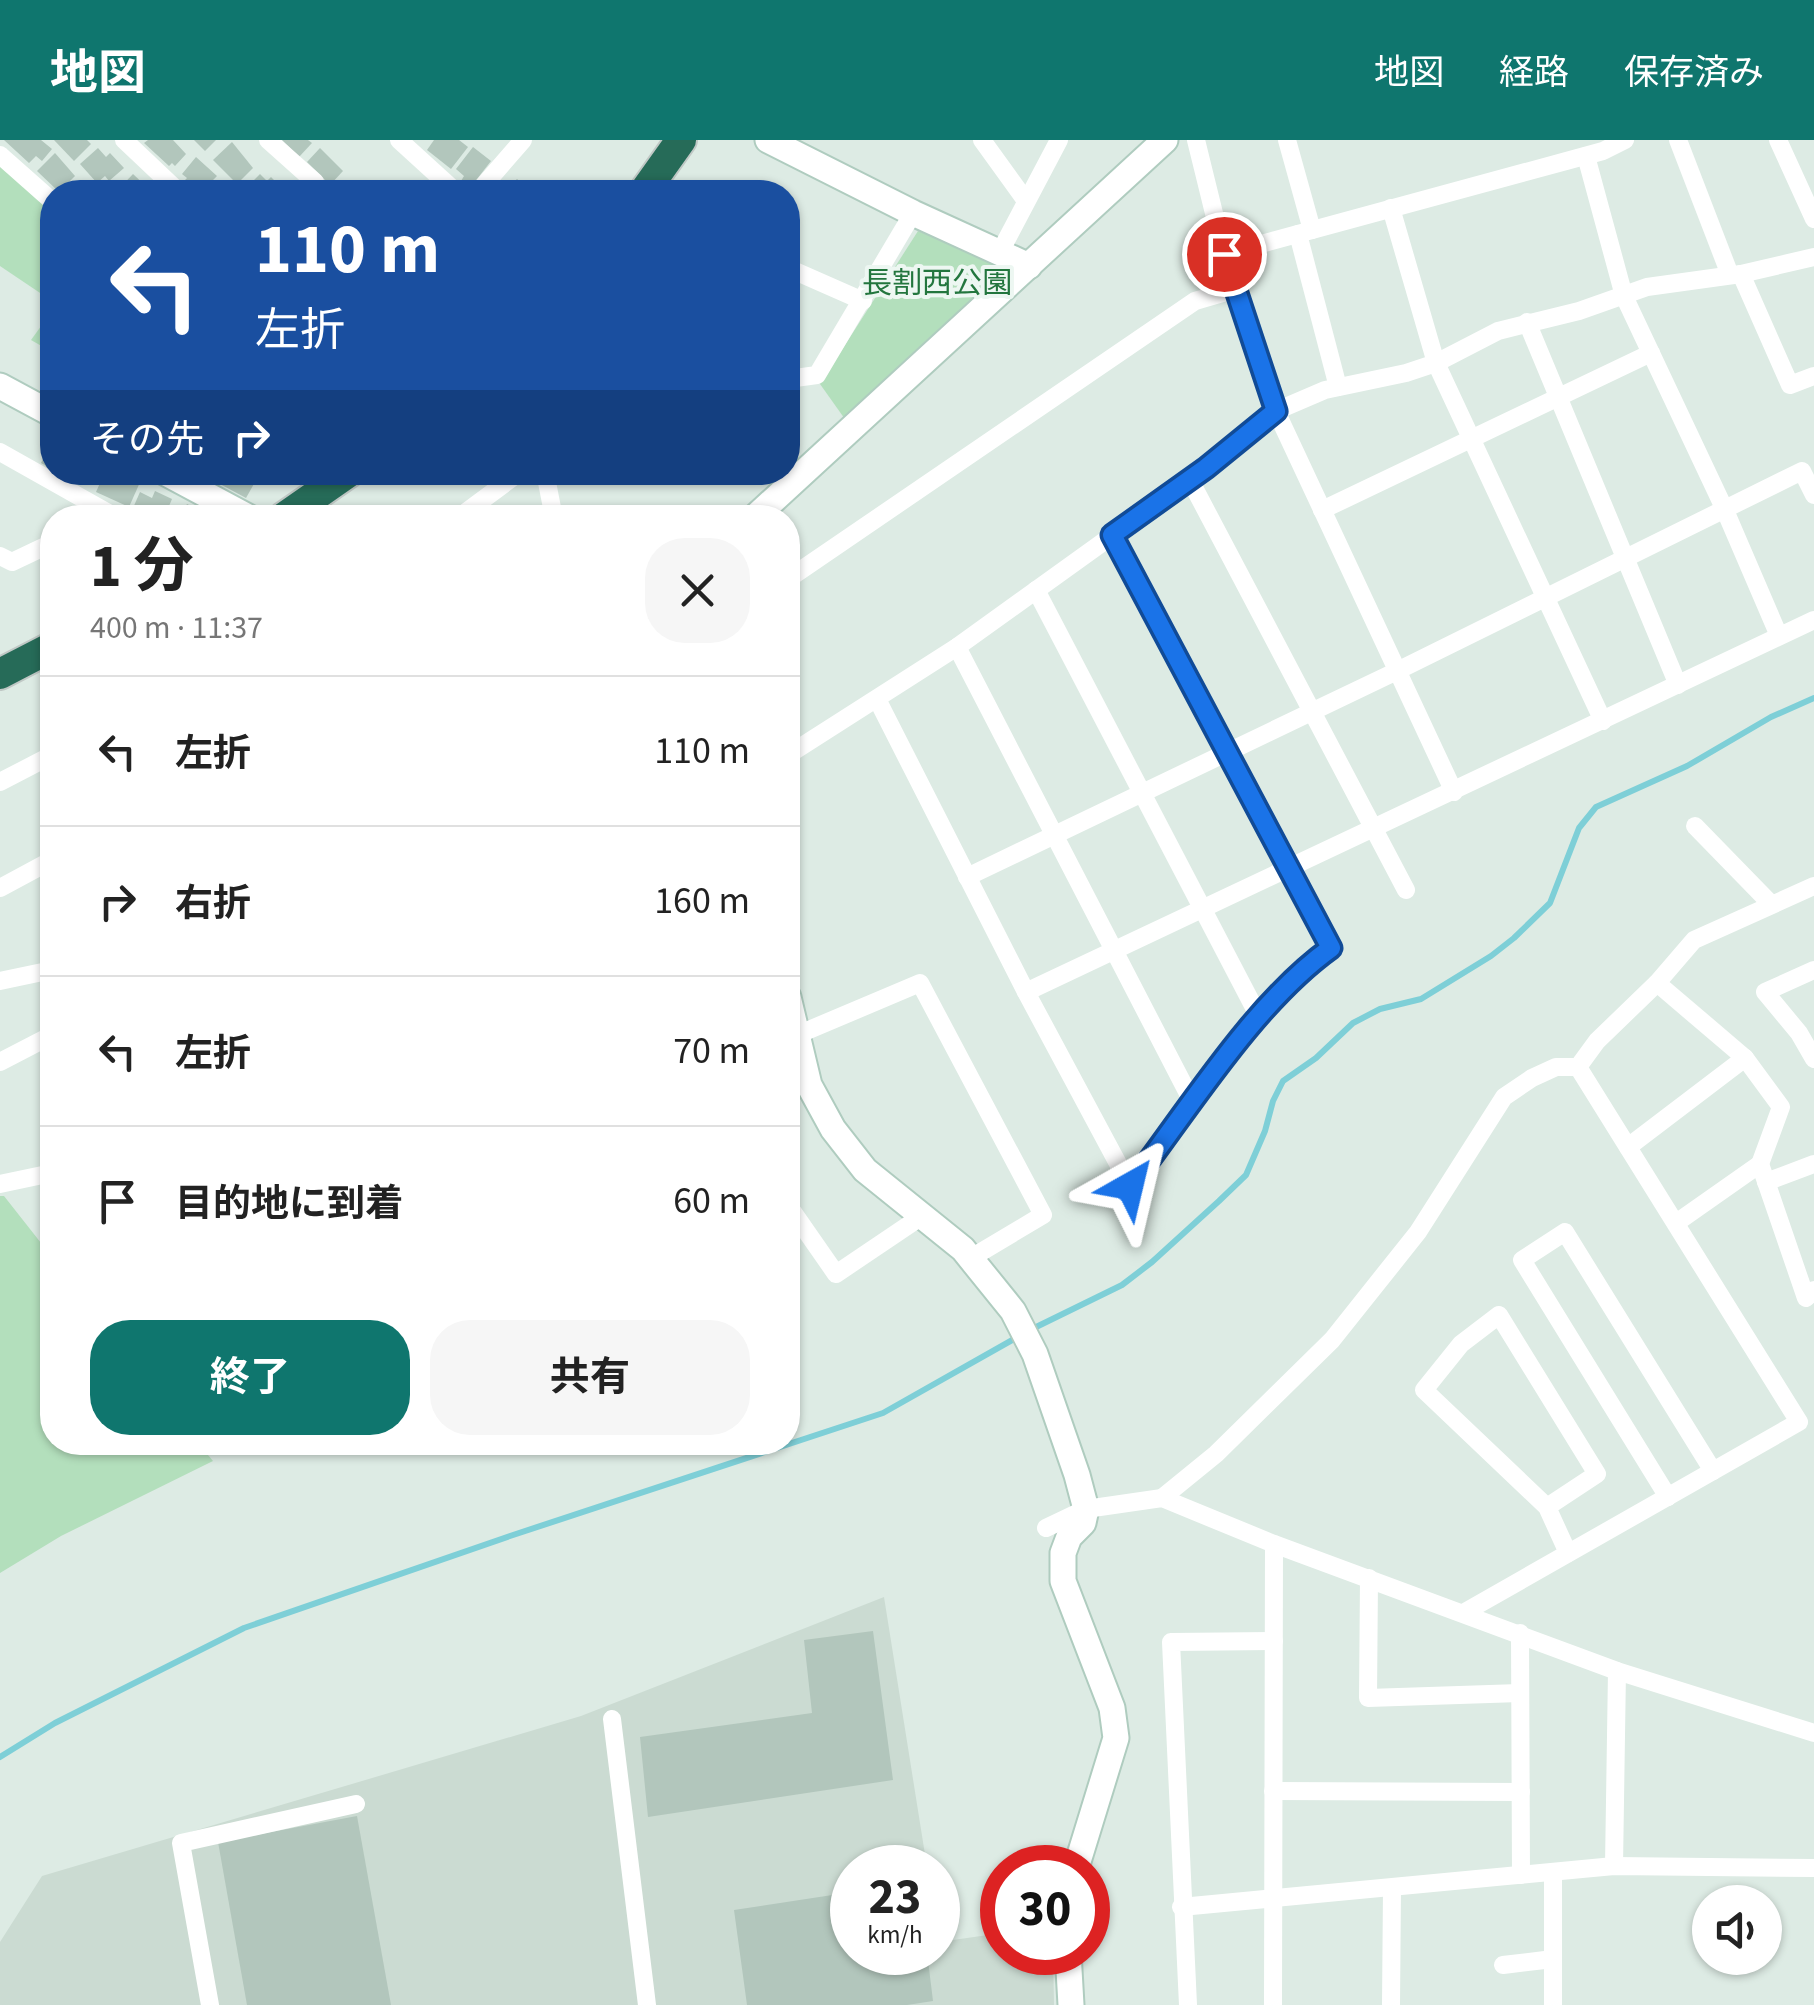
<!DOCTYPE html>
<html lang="ja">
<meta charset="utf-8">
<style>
body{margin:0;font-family:"Source Sans 3","Noto Sans JP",sans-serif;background:#f6f6f6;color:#222;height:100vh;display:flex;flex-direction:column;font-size:38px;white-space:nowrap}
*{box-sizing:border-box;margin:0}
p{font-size:32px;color:#767676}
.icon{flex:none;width:55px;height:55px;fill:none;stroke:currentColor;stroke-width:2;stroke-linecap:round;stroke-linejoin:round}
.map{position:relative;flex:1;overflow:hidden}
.side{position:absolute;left:40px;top:365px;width:760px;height:950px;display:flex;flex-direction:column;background:#fff;border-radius:40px;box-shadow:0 2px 8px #0004}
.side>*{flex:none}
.guide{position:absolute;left:40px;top:40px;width:760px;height:305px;border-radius:40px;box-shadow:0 2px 8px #0004;background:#1a4fa0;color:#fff;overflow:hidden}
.controls{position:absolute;left:1692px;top:1745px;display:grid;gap:20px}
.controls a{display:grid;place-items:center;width:90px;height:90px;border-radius:50%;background:#fff;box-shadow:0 2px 8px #0004;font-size:50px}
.speed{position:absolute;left:830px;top:1705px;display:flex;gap:20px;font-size:50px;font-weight:700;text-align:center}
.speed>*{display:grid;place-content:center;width:130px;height:130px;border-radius:50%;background:#fff;box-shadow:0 2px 8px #0004;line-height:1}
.speed small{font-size:25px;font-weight:400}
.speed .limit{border:15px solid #d22;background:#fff;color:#111}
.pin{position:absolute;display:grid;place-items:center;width:85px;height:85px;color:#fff;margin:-42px;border:5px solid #fff;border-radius:50%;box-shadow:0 2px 10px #0007}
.me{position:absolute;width:110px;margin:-55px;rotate:37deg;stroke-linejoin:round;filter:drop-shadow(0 0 8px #0008)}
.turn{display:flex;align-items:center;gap:35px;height:210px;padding:0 50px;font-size:45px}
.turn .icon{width:130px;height:130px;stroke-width:2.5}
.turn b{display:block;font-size:70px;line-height:85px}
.then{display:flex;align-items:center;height:95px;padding:0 50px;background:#0003;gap:20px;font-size:38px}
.round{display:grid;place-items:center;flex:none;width:105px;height:105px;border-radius:40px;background:#f6f6f6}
.head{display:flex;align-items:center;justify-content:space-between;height:170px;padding:0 50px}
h1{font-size:60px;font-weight:700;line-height:75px}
.cta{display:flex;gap:20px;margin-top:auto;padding:20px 50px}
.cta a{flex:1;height:115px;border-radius:40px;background:#0f766e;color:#fff;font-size:40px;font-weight:700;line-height:115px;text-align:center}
.cta a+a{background:#f6f6f6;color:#222}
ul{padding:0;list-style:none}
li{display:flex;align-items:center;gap:30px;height:150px;padding:0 50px;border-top:2px solid #e0e0e0}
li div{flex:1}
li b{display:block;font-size:38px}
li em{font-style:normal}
header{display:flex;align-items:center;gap:60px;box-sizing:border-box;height:140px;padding:0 50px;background:#0f766e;color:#fff}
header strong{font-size:48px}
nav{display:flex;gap:55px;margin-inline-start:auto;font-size:35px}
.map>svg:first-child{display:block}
</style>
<header>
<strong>地図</strong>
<nav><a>地図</a><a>経路</a><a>保存済み</a></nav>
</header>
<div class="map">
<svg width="1814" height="1865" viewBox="0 0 1814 1865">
<rect width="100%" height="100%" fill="#ddebe4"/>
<polygon fill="#cbdbd2" points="884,1457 927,1727 852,1728 852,1812 938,1812 938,1796 939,1802 1002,1793 1002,1812 1053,1813 1054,1865 0,1865 0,1802 42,1736 581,1576"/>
<g fill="#b3dfbc">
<polygon points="0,22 52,72 52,161 0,126"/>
<polygon points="918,91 1014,127 847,282 820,244"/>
<polygon points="52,171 52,212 31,200"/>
<polygon points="0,1056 4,1056 52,1117 52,1302 198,1303 213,1321 61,1396 0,1433"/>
</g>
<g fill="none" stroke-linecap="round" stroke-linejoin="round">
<g stroke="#7ecfd7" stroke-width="6">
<polyline points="1032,1189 1122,1145 1152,1122 1219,1061 1246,1035 1265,991 1273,961 1283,941 1316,918 1353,883 1380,869 1421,859 1491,816 1514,798 1550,763 1579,688 1596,667 1687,626 1771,577 1814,558"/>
<polyline points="0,1617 55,1583 244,1488 510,1396 883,1273 1021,1195"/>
</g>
</g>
<g fill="#b2c6bc">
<polygon points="4,0 41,0 52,9 42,21 36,16 29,23"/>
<polygon points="54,0 87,0 91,4 74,21"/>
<polygon points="148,0 173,0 186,14 175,26 172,23 169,26 144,3"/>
<polygon points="194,0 216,0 205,11"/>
<polygon points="282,0 308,0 312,3 299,17"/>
<polygon points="434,0 459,0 468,7 451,29 427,10"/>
<polygon points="232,2 253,28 237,44 213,20"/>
<polygon points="473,7 491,21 470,48 461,41 464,36 456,29"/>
<polygon points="98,8 106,17 110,13 124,28 109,41 105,36 97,43 80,24"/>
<polygon points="320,8 343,31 330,45 307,22"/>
<polygon points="55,13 75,36 59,52 37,31"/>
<polygon points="196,17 217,36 212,41 218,46 212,52 197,52 184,41 187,38 182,34"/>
<polygon points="133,34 152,52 116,52"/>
<polygon points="260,34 267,41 271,37 281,47 275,52 249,52 245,49"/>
<polygon points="517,39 532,52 504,52"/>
<polygon points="52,302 52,329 41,323"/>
<polygon points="105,332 124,332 141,340 129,367 96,352"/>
<polygon points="227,332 256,332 259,335 246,358 220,344"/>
<polygon points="155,351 172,359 164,378 153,378 133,368 140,352 152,358"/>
<polygon points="187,364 209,375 208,378 166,378 171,368 182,373"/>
<polygon points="873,1491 893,1640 648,1677 640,1597 812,1573 804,1500"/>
<polygon points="357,1676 391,1865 247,1865 218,1702"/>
<polygon points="852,1752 852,1812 927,1812 933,1861 907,1865 747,1865 734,1770"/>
</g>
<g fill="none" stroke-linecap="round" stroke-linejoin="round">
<defs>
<g id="secondary">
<polyline points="768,0 913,73 1029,126"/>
<polyline points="0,246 52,274"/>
<polyline points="164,332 250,378"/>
<polyline points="754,378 1165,0"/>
<polyline points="788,857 809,945 833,989 865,1030 963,1109 1013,1171 1035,1214 1077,1335 1086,1369 1083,1383 1069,1397 1063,1413 1063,1441 1112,1568 1116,1598 1076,1728"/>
<polyline points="1068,1812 1071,1865"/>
</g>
<g id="highway">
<polyline points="644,52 681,0"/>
<polyline points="283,378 349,332"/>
<polyline points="0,534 52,507"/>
</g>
</defs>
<use href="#secondary" stroke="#afccbf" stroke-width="29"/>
<use href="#highway" stroke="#c0c8c5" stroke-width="34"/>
<g stroke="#fff" stroke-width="18">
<polyline points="124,0 179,52"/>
<polyline points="268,0 315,42 307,52"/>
<polyline points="399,0 456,52"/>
<polyline points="982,0 1026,61"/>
<polyline points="1196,0 1224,114 1276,271 1454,652"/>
<polyline points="1287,0 1312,90"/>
<polyline points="1678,0 1730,135"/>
<polyline points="1778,0 1814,79"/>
<polyline points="0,15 52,61"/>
<polyline points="1586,16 1624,156 1724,368 1779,496"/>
<polyline points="478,52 523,0"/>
<polyline points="1391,68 1436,223 1603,581"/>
<polyline points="1298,94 1338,247"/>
<polyline points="1000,112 1059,0"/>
<polyline points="1224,114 1603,11 1625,0"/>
<polyline points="788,128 863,161"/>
<polyline points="1741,134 1790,245 1814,236"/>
<polyline points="1527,182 1678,545"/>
<polyline points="788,239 817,235 913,73"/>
<polyline points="0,312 112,375 108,378"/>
<polyline points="545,332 554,378"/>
<polyline points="1190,340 1406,750"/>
<polyline points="1322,370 1651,213"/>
<polyline points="458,378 520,332"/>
<polyline points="0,416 12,422 52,403"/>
<polyline points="788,439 1195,161 1236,149"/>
<polyline points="1036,450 1259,877"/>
<polyline points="957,507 1193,963"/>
<polyline points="877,559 1026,852 1130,1046 1265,868 1307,826 1331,808 1112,395"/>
<polyline points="788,615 957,507 1206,328 1276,271 1325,250 1406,233 1436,223 1498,191 1579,171 1647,147 1741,134 1814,117"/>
<polyline points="0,642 52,615"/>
<polyline points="1695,686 1771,764"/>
<polyline points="967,737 1397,531 1802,331 1814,355"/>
<polyline points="0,748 52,720"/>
<polyline points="1814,830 1765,852 1799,893 1814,919"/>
<polyline points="0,841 52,830"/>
<polyline points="1657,843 1745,918"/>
<polyline points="1026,852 1814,480"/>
<polyline points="797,895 920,843 1043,1075 971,1118"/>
<polyline points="0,922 52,895"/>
<polyline points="1628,1007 1745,918 1781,967 1760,1024"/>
<polyline points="1766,1042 1814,1024"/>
<polyline points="0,1044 52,1033"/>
<polyline points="788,1065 836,1134 922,1076"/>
<polyline points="1676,1083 1760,1024 1806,1158 1814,1150"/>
<polyline points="1668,1357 1522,1120 1565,1092 1713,1331"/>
<polyline points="1162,1358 1216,1314 1332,1200 1418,1092 1504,957 1532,938 1556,927 1578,927 1597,901 1657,843 1694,800 1814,746"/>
<polyline points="1547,1367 1597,1334 1499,1175 1461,1204 1424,1250 1547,1367 1568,1413"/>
<polyline points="1046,1388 1086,1369 1162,1358 1274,1404 1617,1531 1814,1593"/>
<polyline points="1369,1438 1368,1558 1520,1553"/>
<polyline points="1465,1472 1799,1282 1578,927"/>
<polyline points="1520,1493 1521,1735"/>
<polyline points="612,1579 647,1865"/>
<polyline points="1273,1651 1521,1652"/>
<polyline points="1614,1726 1617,1531"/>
<polyline points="1553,1732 1553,1865"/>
<polyline points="1181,1767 1614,1726 1814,1728"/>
<polyline points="1503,1825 1553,1819"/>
<polyline points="210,1865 181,1703 356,1664"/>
<polyline points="1188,1865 1171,1502 1274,1501"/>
<polyline points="1273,1865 1274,1404"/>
<polyline points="1391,1865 1392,1748"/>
</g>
<use href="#secondary" stroke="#fff" stroke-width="25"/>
<use href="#highway" stroke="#266b58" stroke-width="30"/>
</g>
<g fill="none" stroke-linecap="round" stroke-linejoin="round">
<defs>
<path id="route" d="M1130 1046C1189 969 1253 864 1331 808L1112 395 1206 328 1276 271 1224 114"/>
</defs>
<use href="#route" stroke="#114b97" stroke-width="25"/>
<use href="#route" stroke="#1a73e8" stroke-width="18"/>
</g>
<g text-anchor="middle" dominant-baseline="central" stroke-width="8" stroke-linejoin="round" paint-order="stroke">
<g font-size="30" fill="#23763e" stroke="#edf7f2">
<text x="937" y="143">長割西公園</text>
</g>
</g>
</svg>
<div class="controls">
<a><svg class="icon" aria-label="sound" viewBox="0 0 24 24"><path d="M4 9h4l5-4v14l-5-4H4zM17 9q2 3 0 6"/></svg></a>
</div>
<div class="speed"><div>23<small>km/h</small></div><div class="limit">30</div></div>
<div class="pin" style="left:1224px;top:114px;background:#d93025"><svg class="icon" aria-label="arrive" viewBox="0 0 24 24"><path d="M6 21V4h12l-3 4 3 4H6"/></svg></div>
<svg class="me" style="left:1130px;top:1046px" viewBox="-20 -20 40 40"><path d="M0-17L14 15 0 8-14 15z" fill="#1a73e8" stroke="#fff" stroke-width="4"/></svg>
<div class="guide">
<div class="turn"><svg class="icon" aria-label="left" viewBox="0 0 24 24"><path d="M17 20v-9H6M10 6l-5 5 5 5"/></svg><div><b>110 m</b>左折</div></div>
<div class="then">その先<svg class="icon" aria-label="right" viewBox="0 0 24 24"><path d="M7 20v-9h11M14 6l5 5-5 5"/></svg></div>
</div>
<section class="side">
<div class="head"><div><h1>1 分</h1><p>400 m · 11:37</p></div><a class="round"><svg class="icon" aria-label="close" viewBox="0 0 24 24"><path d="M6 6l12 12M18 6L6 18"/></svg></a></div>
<ul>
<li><svg class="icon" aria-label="left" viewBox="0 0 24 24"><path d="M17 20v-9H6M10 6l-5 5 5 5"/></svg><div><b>左折</b></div><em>110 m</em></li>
<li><svg class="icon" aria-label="right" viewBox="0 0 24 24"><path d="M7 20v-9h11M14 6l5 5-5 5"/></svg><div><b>右折</b></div><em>160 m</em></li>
<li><svg class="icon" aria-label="left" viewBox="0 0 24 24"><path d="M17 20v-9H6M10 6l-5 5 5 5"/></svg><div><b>左折</b></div><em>70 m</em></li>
<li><svg class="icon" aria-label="arrive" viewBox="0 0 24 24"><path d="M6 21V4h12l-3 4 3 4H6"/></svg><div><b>目的地に到着</b></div><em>60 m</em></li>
</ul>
<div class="cta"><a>終了</a><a>共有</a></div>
</section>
</div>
